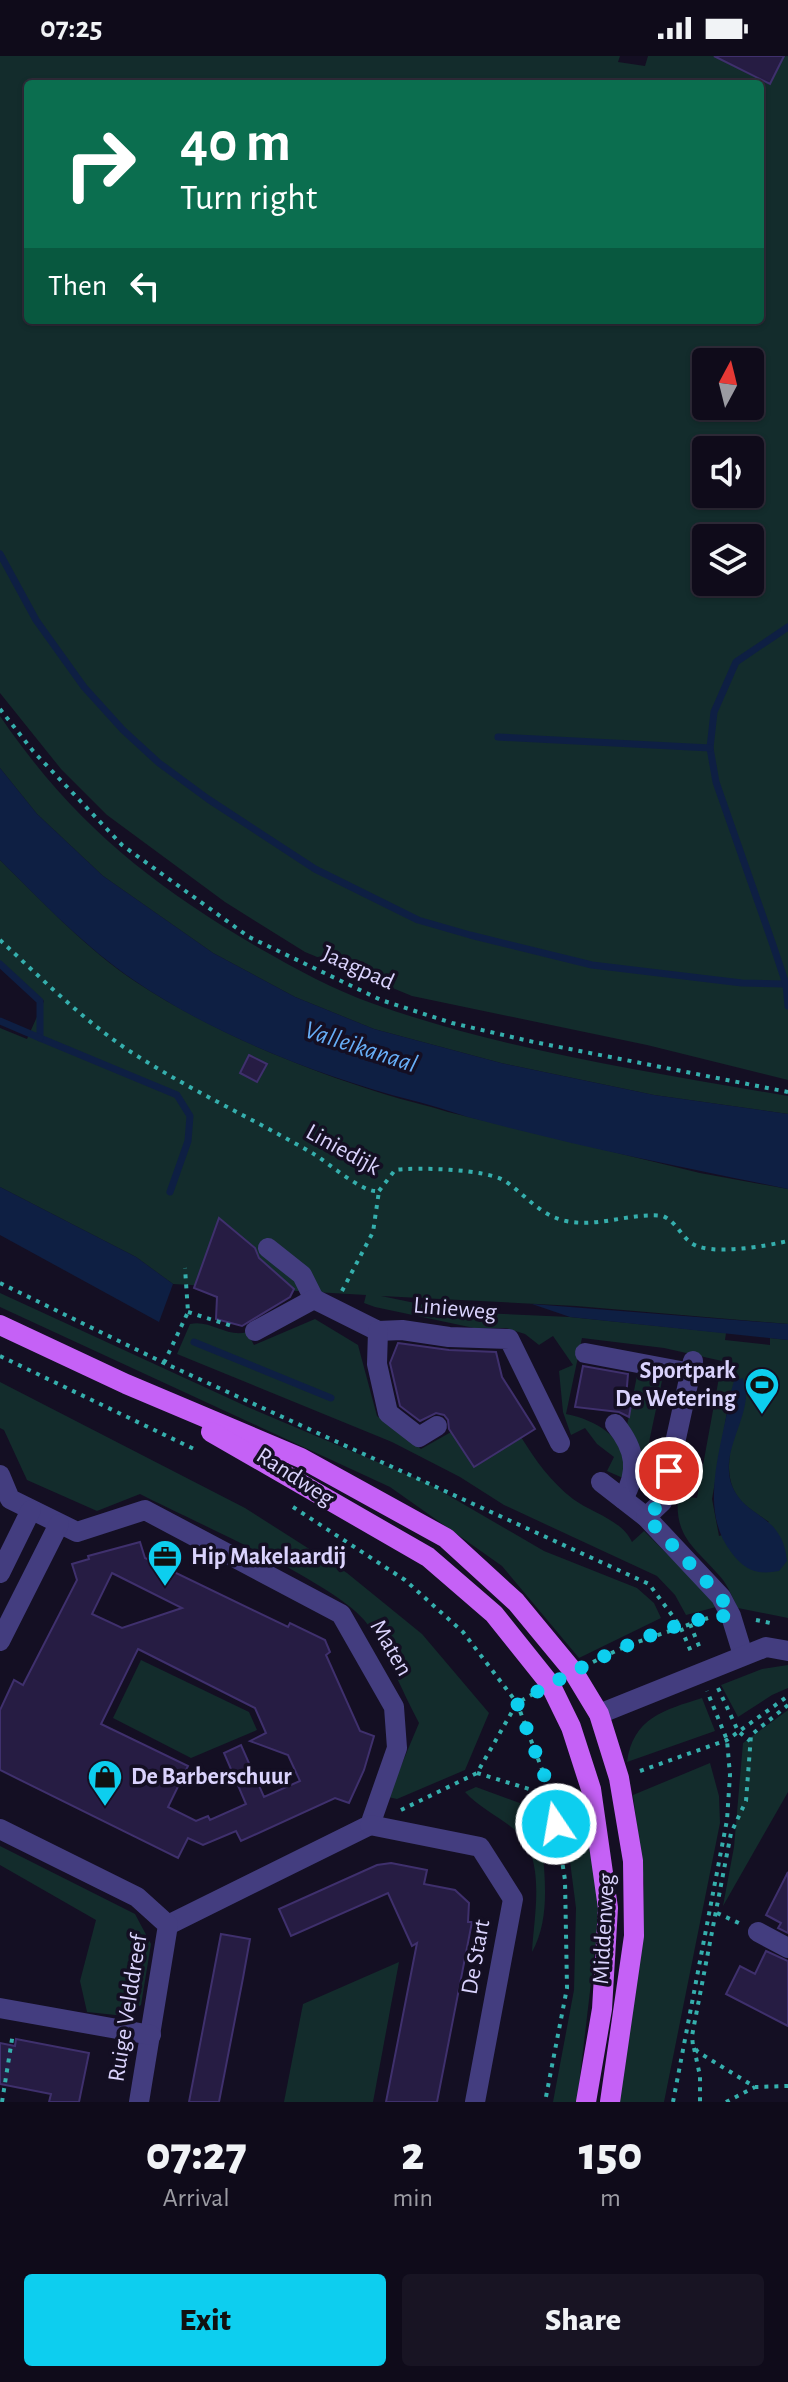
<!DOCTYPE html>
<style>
body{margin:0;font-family:"Alegreya Sans",sans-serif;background:#181423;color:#f1f3f6;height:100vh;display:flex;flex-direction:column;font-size:30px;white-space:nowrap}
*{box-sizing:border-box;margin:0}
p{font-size:26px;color:#9b9ba2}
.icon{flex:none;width:44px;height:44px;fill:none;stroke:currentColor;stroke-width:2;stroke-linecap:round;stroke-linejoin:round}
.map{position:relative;height:2046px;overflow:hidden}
.side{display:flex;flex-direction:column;background:#0f0b1a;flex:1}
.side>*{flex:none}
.guide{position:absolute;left:24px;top:24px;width:740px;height:244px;border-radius:8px;box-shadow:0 2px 6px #0004,0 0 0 2px #2f2b39;background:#0b6e4f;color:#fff;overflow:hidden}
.needle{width:52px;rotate:7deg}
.buttons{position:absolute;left:692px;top:292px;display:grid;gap:16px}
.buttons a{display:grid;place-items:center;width:72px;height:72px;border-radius:8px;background:#0f0b1a;box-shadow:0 2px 6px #0004,0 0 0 2px #2f2b39;font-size:40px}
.pin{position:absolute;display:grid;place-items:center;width:68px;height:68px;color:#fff;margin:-34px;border:4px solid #fff;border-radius:50%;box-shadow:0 2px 8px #0007}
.me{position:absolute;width:88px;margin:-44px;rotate:348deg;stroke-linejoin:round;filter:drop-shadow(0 0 6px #0008)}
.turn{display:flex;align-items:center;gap:28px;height:168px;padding:0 24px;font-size:36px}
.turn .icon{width:104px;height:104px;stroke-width:2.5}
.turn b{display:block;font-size:56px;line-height:68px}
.then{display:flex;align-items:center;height:76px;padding:0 24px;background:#0003;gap:16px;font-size:30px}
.eta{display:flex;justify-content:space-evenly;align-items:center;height:136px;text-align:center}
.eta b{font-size:48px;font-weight:800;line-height:56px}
.button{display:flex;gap:16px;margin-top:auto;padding:16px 24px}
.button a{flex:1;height:92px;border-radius:8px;background:#0dceef;color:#111;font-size:32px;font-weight:800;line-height:92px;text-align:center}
.button a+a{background:#181423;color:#f1f3f6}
.status{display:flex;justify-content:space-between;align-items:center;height:56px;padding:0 40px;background:#0f0b1a;direction:ltr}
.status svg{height:22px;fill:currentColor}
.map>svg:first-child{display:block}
</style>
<div class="status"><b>07:25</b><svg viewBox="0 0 49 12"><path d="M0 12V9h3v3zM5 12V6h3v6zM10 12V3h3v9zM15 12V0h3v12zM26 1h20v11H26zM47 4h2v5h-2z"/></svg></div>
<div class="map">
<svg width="788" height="2046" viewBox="0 0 788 2046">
<rect width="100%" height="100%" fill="#140f23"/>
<g fill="#132c2c" fill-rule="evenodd">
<path d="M0 0H620L618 6 645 10 648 0H788V1024L647 989 412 940 305 896 225 846 107 759 61 713 0 637ZM28 28H760V264H28ZM706 306H750V350H706ZM706 394H750V438H706ZM706 482H750V526H706Z"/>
<path d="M0 660C73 767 149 827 259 892 296 913 334 934 374 948 507 995 649 1016 788 1040V1058L654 1039 501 1007 374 973 295 941 213 897 103 820 37 758 0 712Z"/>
<path d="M0 804C43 846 85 892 136 926 211 975 298 1011 384 1038 405 1045 427 1049 448 1056L700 1117 788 1133V1268L576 1250 381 1240 459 1256 570 1261 726 1277 725 1284 770 1289V1282L788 1284V1562L738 1552C733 1543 729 1532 723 1524 698 1493 674 1484 678 1440L697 1442 722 1305 664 1292 582 1282 566 1358C600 1365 630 1384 623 1422L607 1415 614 1401 597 1388 585 1372 571 1379 563 1356 559 1315 573 1309 553 1280 539 1289 525 1278 506 1272H474L375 1251 364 1247 366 1239 173 1228 136 1201 0 1131V972L27 983 44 945 0 905ZM730 1339 746 1341C737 1369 719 1410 736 1438 743 1450 758 1458 769 1466L719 1480 712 1443Z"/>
<polygon points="0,1237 250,1352 427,1427 544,1495 637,1532 654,1547 661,1562 579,1602 502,1510 390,1431 0,1251"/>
<path d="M315 1263 358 1289 377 1360 421 1393 451 1376 474 1411 521 1381C536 1405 550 1425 573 1443 592 1457 622 1464 632 1486L644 1475 707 1538 716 1551 686 1559 675 1539 657 1520 504 1449 460 1421 392 1386 177 1298 190 1268C210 1263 227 1282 247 1276L254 1289Z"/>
<polygon points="638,1315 663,1320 644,1410 661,1414 648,1427 641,1427 627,1369"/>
<path d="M0 1326 245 1452 347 1517 422 1578 489 1657 465 1714 397 1743 388 1741 419 1667C402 1635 388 1599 368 1569 341 1529 190 1464 140 1438L97 1455 27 1424 4 1374 0 1372Z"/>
<polygon points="141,1604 249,1656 257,1674 191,1702 113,1662"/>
<polygon points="788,1609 788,1632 772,1639 738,1661 721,1629 762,1613"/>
<path d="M702 1642 715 1675 627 1706C633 1662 664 1654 702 1642Z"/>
<polygon points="788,1654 788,1736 723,1850 734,1791 743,1687"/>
<polygon points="710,1707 719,1740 720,1767 664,2046 619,2046 643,1877 644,1827 633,1739"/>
<path d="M476 1731 539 1754C541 1799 555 1855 532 1896 534 1858 547 1802 515 1774 498 1760 480 1752 465 1736Z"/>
<polygon points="585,1751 600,1850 577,2046 553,2046 574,1934 576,1852 564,1759"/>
<polygon points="0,1790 135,1858 151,1888 141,1949 125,1960 87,1956 80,1925 96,1864 0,1809"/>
<polygon points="399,1906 373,2046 284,2046 303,1948"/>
</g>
<g fill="#0e1f43">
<path d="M0 712 37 758 103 820 213 897 295 941 374 973 501 1007 654 1039 788 1058V1133C687 1112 586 1092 487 1066 461 1060 437 1050 411 1044 319 1020 214 979 135 925 85 891 42 846 0 804Z"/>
<polygon points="0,1131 136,1201 173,1228 159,1266 0,1179"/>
<polygon points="532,1248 788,1268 788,1284 570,1261"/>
<path d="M743 1322C744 1328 746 1335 746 1341 744 1369 722 1397 731 1427 744 1464 782 1455 787 1505L779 1515C757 1519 745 1515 731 1496 697 1452 723 1389 730 1339L734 1325Z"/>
</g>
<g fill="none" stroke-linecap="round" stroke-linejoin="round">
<g stroke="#0e1f43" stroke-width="7">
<polyline points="0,498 36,564 84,631 123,674 159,707 208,743 315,813 418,864 470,879 592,909 742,927 786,928"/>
<polyline points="788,571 736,606 714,656 710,692 716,726 773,889 786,928 788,950"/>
<polyline points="498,681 710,692"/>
<polyline points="0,908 40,945 40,982 177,1039 190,1060 188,1085 170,1136"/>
<polyline points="0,965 40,982"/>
<polyline points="194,1286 331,1342"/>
</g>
</g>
<g fill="#261c43" stroke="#3f306d" stroke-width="2" fill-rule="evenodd">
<polygon points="714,0 784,0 770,28"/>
<polygon points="249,999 267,1008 257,1026 240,1017"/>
<polygon points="219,1162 255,1192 259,1202 294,1233 290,1241 242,1270 216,1263 217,1241 194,1232"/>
<polygon points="398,1287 449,1294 496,1296 502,1321 535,1373 474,1411 449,1373 448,1364 444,1359 436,1357 420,1365 400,1350 390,1307"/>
<polygon points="583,1310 628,1318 626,1342 632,1343 629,1361 619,1356 575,1351"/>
<path d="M140 1486 145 1502 288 1571 290 1567 325 1584 330 1596 326 1599 360 1675 374 1680 364 1714 349 1747 335 1742 241 1785 236 1775 203 1789 188 1782 178 1802 0 1714V1654L14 1624 23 1629 77 1524 72 1508 89 1503 88 1500ZM112 1517 182 1552 122 1572 92 1558ZM138 1593 255 1652 266 1677 250 1685 288 1699 300 1725 264 1741 241 1689 224 1697 246 1748 210 1764 208 1760 196 1765 168 1751 188 1710 101 1668Z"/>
<polygon points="391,1807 427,1814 424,1828 455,1834 469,1847 468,1866 472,1866 437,2046 386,2046 417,1887 412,1890 388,1837 291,1880 279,1853 377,1809"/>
<polygon points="788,1816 788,1877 778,1872 781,1867 766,1859"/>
<polygon points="221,1878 250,1883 243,1922 219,2046 189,2046"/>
<polygon points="766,1895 788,1905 788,1970 726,1938 740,1910 755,1918"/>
<polygon points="16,1983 89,1997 79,2046 49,2046 51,2038 0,2028 0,1987 15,1990"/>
</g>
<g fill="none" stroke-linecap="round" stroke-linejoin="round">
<g stroke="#35afad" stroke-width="4" stroke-dasharray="4 6" stroke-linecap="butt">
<polyline points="0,653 33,695 122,789 249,881 381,944 452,967 529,985 788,1036"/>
<path d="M0 884C40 921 80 961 125 992 185 1032 250 1061 312 1097 328 1106 363 1138 379 1135"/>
<path d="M379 1135 395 1114C417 1111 487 1113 505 1125 526 1139 539 1159 566 1165 599 1172 631 1156 663 1160 676 1166 680 1178 690 1186 707 1201 766 1190 788 1185"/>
<polyline points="0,1227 164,1307 649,1528 680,1570 692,1598"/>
<polyline points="342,1235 373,1176 379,1135"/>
<polyline points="188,1256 235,1271"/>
<polyline points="0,1300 196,1394"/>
<polyline points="164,1307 188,1256 185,1212"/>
<polyline points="293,1451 405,1524 463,1576 517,1647 552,1740 565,1824 567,1932 545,2046"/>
<polyline points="756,1564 775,1568"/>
<polyline points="690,1568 701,1595"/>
<polyline points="593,1606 626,1590 708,1562"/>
<polyline points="718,1632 738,1675 750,1685"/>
<polyline points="788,1649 751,1679 746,1745 731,1777 692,1980 693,1990 698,1996 755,2031 788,2030"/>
<polyline points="640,1715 727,1684 788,1640"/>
<polyline points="477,1717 552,1740 571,1736"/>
<polyline points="401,1754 477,1717 517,1647 533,1638"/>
<polyline points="717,1857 741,1868"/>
<polyline points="694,1992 700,2020 700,2046"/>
<polyline points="2,2046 13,1977"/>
<polyline points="673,2046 727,1764 730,1719 727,1684 707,1635"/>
<polyline points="726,2046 755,2031"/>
</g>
<g stroke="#433d7f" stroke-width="20">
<polyline points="268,1192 302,1219 314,1243"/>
<polyline points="255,1275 314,1243 378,1275 402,1274 449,1281 509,1283 560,1387"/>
<polyline points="378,1275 377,1308 388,1357 419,1381 437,1370"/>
<polyline points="585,1297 691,1317"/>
<path d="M615 1368C636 1394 639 1415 623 1443"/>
<polyline points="0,1419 10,1443 77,1476 145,1454 341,1558 394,1651 397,1692 370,1769 168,1869"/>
<polyline points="601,1426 646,1461 721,1541 731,1560 743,1599"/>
<polyline points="646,1461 662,1446 693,1305"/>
<polyline points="0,1517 31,1454"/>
<polyline points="0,1585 59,1468"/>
<polyline points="599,1658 766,1591 788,1595"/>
<polyline points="370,1769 480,1791 513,1843 475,2046"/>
<polyline points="0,1773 137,1841 168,1869 139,2046"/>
<polyline points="758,1876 788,1892"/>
<polyline points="0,1952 151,1979"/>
</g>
<g stroke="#c561f6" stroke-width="20">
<polyline points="0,1269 126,1328 301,1402 446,1482 516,1546 573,1615 599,1658 619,1722 633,1805 634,1880 610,2046"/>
<polyline points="211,1376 428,1501 494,1558 550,1628 571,1671 591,1733 608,1852 602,1953 586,2046"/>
</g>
</g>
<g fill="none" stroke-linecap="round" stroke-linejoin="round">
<path stroke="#0dceef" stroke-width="14" stroke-dasharray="0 25.2" d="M556 1768 552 1740 517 1647C568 1618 674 1558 731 1560L721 1541 646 1461 662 1446 669 1415"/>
</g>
<defs>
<symbol id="stadium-pin" viewBox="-11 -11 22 30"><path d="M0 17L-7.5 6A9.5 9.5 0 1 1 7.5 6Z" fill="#0dceef" stroke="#140f23"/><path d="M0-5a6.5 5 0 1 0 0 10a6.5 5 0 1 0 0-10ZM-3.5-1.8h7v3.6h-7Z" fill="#111"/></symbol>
<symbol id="office-pin" viewBox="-11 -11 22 30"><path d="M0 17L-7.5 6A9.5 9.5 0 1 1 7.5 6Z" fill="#0dceef" stroke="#140f23"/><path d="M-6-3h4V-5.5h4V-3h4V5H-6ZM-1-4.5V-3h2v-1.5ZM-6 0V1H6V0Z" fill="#111"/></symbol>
<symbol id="shop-pin" viewBox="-11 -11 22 30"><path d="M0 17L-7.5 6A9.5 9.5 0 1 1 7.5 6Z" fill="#0dceef" stroke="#140f23"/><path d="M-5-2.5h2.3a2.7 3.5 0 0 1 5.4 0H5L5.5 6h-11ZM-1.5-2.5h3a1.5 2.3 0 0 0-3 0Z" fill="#111"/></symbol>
</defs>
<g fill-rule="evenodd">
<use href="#stadium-pin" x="742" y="1309" width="40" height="54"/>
<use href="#office-pin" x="145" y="1481" width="40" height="54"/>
<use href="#shop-pin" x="85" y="1701" width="40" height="54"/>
</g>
<g text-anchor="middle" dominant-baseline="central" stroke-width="7" stroke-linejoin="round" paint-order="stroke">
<g font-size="24" fill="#dad3fd" stroke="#140f23">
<text transform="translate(358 912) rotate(24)">Jaagpad</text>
<text transform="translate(343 1094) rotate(29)">Liniedijk</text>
<text transform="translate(455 1253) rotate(5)">Linieweg</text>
<text transform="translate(295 1421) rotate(33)">Randweg</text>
<text transform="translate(391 1592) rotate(60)">Maten</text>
<text transform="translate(604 1873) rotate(-87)">Middenweg</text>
<text transform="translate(476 1901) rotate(-80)">De Start</text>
<text transform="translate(128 1952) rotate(-81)">Ruige Velddreef</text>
</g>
<g font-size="24" font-weight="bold" fill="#dad3fd" stroke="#140f23" text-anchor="start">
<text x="736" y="1315" text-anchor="end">Sportpark<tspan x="736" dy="28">De Wetering</tspan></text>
<text x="191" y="1501">Hip Makelaardij</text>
<text x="131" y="1721">De Barberschuur</text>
</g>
<g font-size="26" font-style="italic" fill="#67aef7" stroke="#140f23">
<text transform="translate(361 991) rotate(18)">Valleikanaal</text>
</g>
</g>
</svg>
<div class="buttons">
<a><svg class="needle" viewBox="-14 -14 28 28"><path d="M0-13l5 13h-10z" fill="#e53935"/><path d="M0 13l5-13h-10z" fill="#9b9ba2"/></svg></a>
<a><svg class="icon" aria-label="sound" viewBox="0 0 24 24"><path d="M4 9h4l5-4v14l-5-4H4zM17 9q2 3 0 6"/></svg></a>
<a><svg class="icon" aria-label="layers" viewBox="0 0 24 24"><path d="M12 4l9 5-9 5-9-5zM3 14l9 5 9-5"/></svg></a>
</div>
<div class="pin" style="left:669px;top:1415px;background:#d93025"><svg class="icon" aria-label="arrive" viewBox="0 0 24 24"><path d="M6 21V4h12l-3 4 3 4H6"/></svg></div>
<svg class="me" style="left:556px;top:1768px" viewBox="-20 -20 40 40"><circle r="17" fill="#0dceef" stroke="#fff" stroke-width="3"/><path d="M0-11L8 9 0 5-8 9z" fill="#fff"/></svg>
<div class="guide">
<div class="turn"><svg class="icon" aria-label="right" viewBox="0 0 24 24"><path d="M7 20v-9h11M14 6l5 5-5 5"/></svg><div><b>40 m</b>Turn right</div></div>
<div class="then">Then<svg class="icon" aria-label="left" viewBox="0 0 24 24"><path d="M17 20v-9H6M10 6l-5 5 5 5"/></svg></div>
</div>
</div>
<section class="side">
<div class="eta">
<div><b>07:27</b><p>Arrival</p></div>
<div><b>2</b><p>min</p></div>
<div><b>150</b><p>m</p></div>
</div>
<div class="button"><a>Exit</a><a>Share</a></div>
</section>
